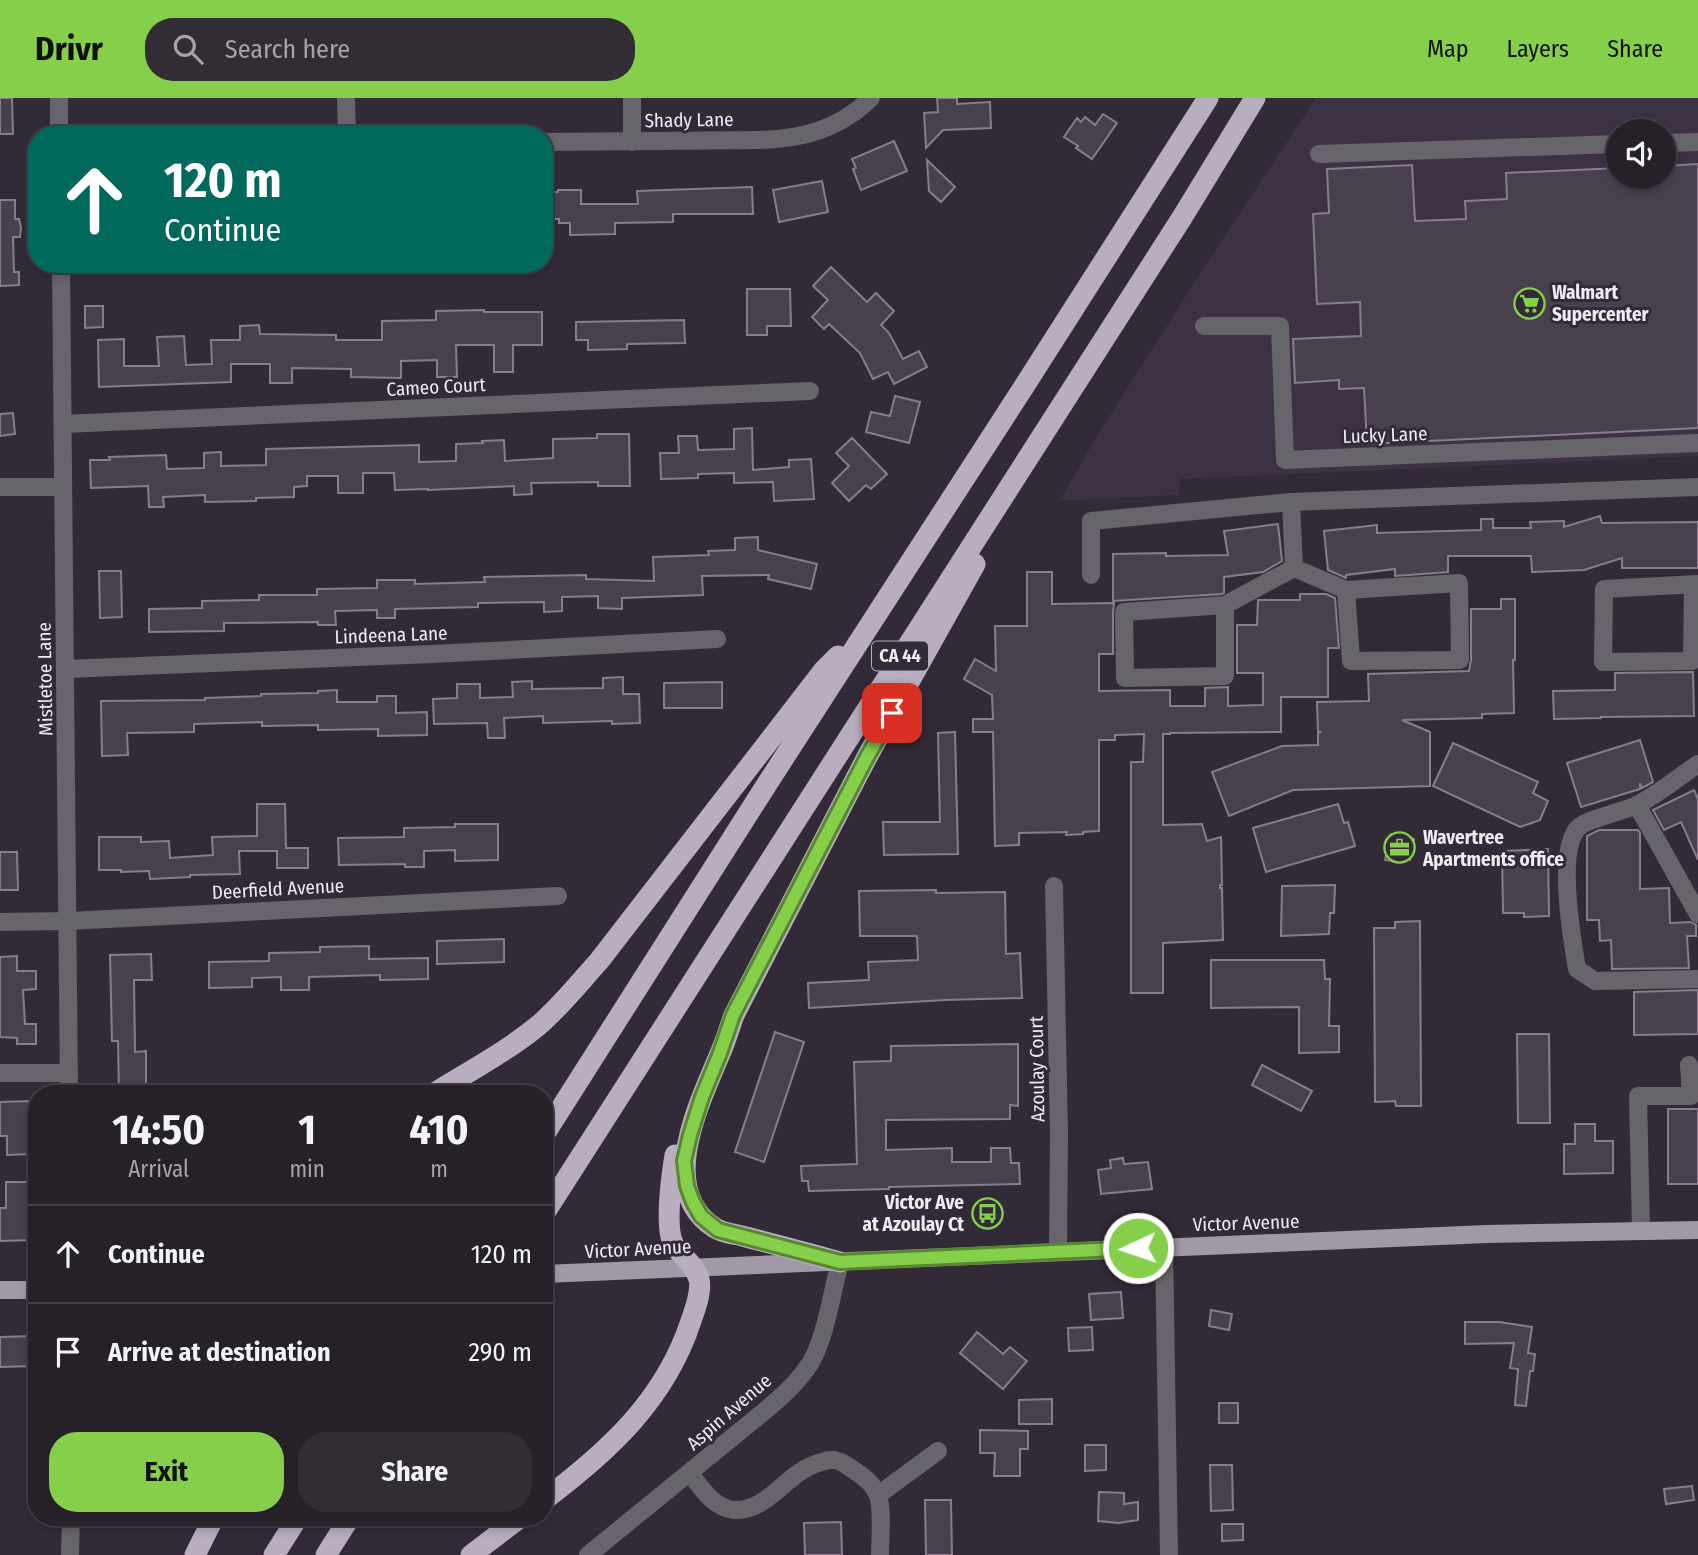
<!DOCTYPE html>
<style>
body{margin:0;font-family:"Fira Sans Condensed",sans-serif;background:#322d35;color:#f1f3f6;height:100vh;display:flex;flex-direction:column;font-size:26px;white-space:nowrap}
*{box-sizing:border-box;margin:0}
p{font-size:23px;color:#a4a3a8}
.icon{flex:none;width:38px;height:38px;fill:none;stroke:currentColor;stroke-width:2;stroke-linecap:round;stroke-linejoin:round}
.map{position:relative;flex:1;overflow:hidden}
.drawer{position:absolute;left:28px;top:987px;width:525px;height:441px;display:flex;flex-direction:column;background:#262029;border-radius:28px;box-shadow:0 4px 10px #0003,0 0 0 2px #423e46}
.drawer>*{flex:none}
.top-card{position:absolute;left:28px;top:28px;width:525px;height:147px;border-radius:28px;box-shadow:0 4px 10px #0003,0 0 0 2px #423e46;background:#00695c;color:#fff;overflow:hidden}
.controls{position:absolute;left:1606px;top:21px;display:grid;gap:14px}
.controls a{display:grid;place-items:center;width:70px;height:70px;border-radius:50%;background:#262029;box-shadow:0 4px 10px #0003,0 0 0 2px #423e46;font-size:35px}
.pin{position:absolute;display:grid;place-items:center;width:60px;height:60px;color:#fff;margin:-30px;border-radius:14px;box-shadow:0 4px 10px #0006}
.me{position:absolute;width:77px;margin:-38px;rotate:267deg;stroke-linejoin:round;filter:drop-shadow(0 0 5px #0008)}
.turn{display:flex;align-items:center;gap:24px;height:147px;padding:0 21px;font-size:32px}
.turn .icon{width:91px;height:91px;stroke-width:2.5}
.turn b{display:block;font-size:49px;line-height:60px}
.eta{display:flex;justify-content:space-evenly;align-items:center;height:119px;text-align:center}
.eta b{font-size:42px;font-weight:700;line-height:49px}
.action{display:flex;gap:14px;margin-top:auto;padding:14px 21px}
.action a{flex:1;height:80px;border-radius:28px;background:#86cf4b;color:#111;font-size:28px;font-weight:700;line-height:80px;text-align:center}
.action a+a{background:#322d35;color:#f1f3f6}
ul{padding:0;list-style:none}
li{display:flex;align-items:center;gap:21px;height:98px;padding:0 21px;border-top:2px solid #423e46}
li div{flex:1}
li b{display:block;font-size:26px}
li em{font-style:normal}
header{display:flex;align-items:center;gap:42px;box-sizing:border-box;height:98px;padding:0 35px;background:#86cf4b;color:#111}
header strong{font-size:33px}
nav{display:flex;gap:38px;margin-inline-start:auto;font-size:24px}
.search{width:490px;height:63px;background:#322d35;display:flex;align-items:center;gap:18px;box-sizing:border-box;padding:0 24px;border-radius:28px;color:#a4a3a8;font-size:26px}
.map>svg:first-child{display:block}
</style>
<header>
<strong>Drivr</strong>
<div class="search"><svg class="icon" aria-label="search" viewBox="0 0 24 24"><circle cx="10" cy="10" r="6"/><path d="M15 15l6 6"/></svg>Search here</div>
<nav><a>Map</a><a>Layers</a><a>Share</a></nav>
</header>
<div class="map">
<svg width="1698" height="1457" viewBox="0 0 1698 1457">
<rect width="100%" height="100%" fill="#332a37"/>
<path fill="#3d3144" fill-rule="evenodd" d="M1316 0H1698V358L1180 381 1179 397 1059 403 1100 333 1205 168ZM1619 33H1664V79H1619Z"/>
<g fill="#49404e" stroke="#877d8d" stroke-width="2">
<polygon points="0,0 12,0 13,36 0,36"/>
<polygon points="937,0 957,0 957,6 990,4 991,30 943,32 926,50 924,15 938,14"/>
<polygon points="1103,16 1117,25 1092,61 1076,50 1078,48 1064,39 1077,20 1081,24 1085,19 1095,27"/>
<polygon points="894,43 907,73 861,92 853,71 856,70 852,61"/>
<polygon points="927,62 955,89 941,104 929,93"/>
<polygon points="1698,66 1698,330 1367,346 1364,290 1339,291 1339,282 1295,285 1293,241 1361,238 1360,204 1317,206 1313,116 1329,115 1327,71 1412,67 1415,123 1466,121 1465,103 1507,101 1506,75 1619,70 1619,79 1664,79 1664,68"/>
<polygon points="822,83 828,114 779,124 773,92"/>
<polygon points="752,89 753,116 673,116 673,124 615,125 615,136 570,137 570,125 559,125 559,121 544,121 544,94 558,94 558,92 581,92 581,106 638,106 637,93"/>
<polygon points="0,102 15,102 15,121 19,121 21,130 20,139 13,139 14,174 19,174 19,187 0,188"/>
<polygon points="831,169 867,204 876,195 894,213 881,227 889,235 903,261 919,253 927,269 894,286 888,274 873,281 860,255 829,226 824,231 812,219 828,202 813,188"/>
<polygon points="747,191 790,191 791,228 767,228 767,237 747,237"/>
<polygon points="85,208 103,208 103,229 85,230"/>
<polygon points="484,212 484,214 542,214 542,247 513,247 513,274 494,274 494,247 456,247 457,279 437,279 437,262 401,263 401,280 351,279 351,271 292,270 292,285 270,285 270,266 231,266 231,284 99,289 98,242 124,241 124,268 159,268 157,239 184,238 186,267 212,266 211,242 240,242 240,228 259,227 260,236 336,237 336,242 382,242 382,223 436,222 436,213"/>
<polygon points="684,222 685,245 627,246 627,251 588,252 588,242 576,242 576,224"/>
<polygon points="895,298 920,304 909,345 866,334 871,314 890,318"/>
<polygon points="13,315 15,336 0,338 0,316"/>
<polygon points="752,330 753,372 789,369 789,362 811,361 814,401 774,403 773,384 734,385 734,375 698,376 698,380 661,381 660,355 679,355 678,338 697,338 698,352 734,351 734,331"/>
<polygon points="597,336 629,336 630,388 598,388 598,384 531,385 532,396 514,397 514,388 428,392 428,391 395,392 394,375 363,375 363,395 338,395 338,378 307,378 307,388 294,389 294,399 256,400 256,403 205,404 205,397 163,399 164,409 149,409 148,388 91,390 90,362 110,362 109,359 166,357 167,371 204,370 204,355 221,354 221,368 266,367 266,351 419,347 419,364 456,363 456,346 483,345 482,343 504,342 505,363 553,360 553,341 597,340"/>
<polygon points="852,340 887,376 871,391 866,387 849,403 832,385 849,368 836,355"/>
<polygon points="1600,418 1602,425 1698,424 1698,470 1622,470 1622,460 1584,472 1532,474 1531,458 1448,458 1448,474 1395,478 1395,471 1346,477 1346,480 1328,472 1324,433 1377,427 1377,435 1481,432 1481,421 1493,421 1493,430 1531,430 1530,424 1564,423 1564,429"/>
<polygon points="1278,426 1282,463 1263,474 1224,479 1224,495 1222,496 1113,503 1113,456 1166,455 1166,458 1228,457 1224,433"/>
<polygon points="758,439 758,452 817,466 811,491 768,481 769,477 702,478 703,497 622,500 622,511 598,510 598,498 562,499 562,513 544,514 544,504 478,505 478,509 395,511 395,520 377,520 377,512 335,513 336,527 318,527 318,524 224,525 224,533 149,534 149,511 202,510 202,503 259,502 259,497 317,497 317,491 377,490 377,482 415,482 415,486 485,484 484,479 586,477 586,481 654,483 653,459 709,457 708,453 735,452 735,440"/>
<polygon points="99,473 121,473 122,519 100,520"/>
<polygon points="1027,474 1052,474 1052,506 1114,505 1113,514 1113,556 1099,556 1099,593 1170,592 1170,608 1205,608 1205,590 1228,589 1228,608 1263,607 1263,575 1237,575 1237,527 1257,527 1258,502 1300,502 1300,496 1326,496 1335,500 1339,550 1328,550 1328,599 1281,599 1281,634 1170,635 1170,636 1163,636 1163,727 1202,726 1207,743 1221,739 1222,787 1220,787 1220,790 1222,790 1223,842 1163,845 1163,895 1131,895 1131,664 1143,664 1144,636 1115,637 1115,642 1099,642 1099,733 1083,734 1083,736 1066,737 1067,734 1019,735 1019,747 995,748 993,634 973,634 973,621 993,621 992,597 964,581 975,561 996,573 995,528 1027,528"/>
<polygon points="1501,501 1515,501 1515,562 1513,562 1514,615 1482,616 1482,620 1402,622 1430,634 1430,688 1293,692 1229,718 1212,674 1282,648 1318,647 1318,635 1321,634 1318,634 1317,604 1369,603 1368,576 1469,573 1471,562 1471,511 1501,511"/>
<polygon points="1693,574 1694,618 1601,619 1601,620 1554,621 1553,593 1615,592 1615,575"/>
<polygon points="623,579 623,596 639,596 640,625 612,626 612,623 543,625 543,618 504,620 505,640 488,640 487,625 434,626 433,601 457,600 457,586 480,586 480,600 513,599 512,584 532,583 532,591 603,590 603,580"/>
<polygon points="722,584 722,610 664,610 664,585"/>
<polygon points="337,592 337,604 377,604 377,598 396,598 396,615 427,614 427,637 378,638 378,631 318,632 318,627 262,628 262,624 194,626 194,634 127,635 128,657 102,658 101,603 205,602 205,600 261,598 261,596 318,595 318,593"/>
<polygon points="955,634 958,756 884,757 883,724 940,724 938,635"/>
<polygon points="1640,642 1653,684 1642,690 1640,685 1640,691 1581,709 1567,665"/>
<polygon points="1453,645 1538,684 1533,695 1548,703 1540,722 1520,729 1433,688"/>
<polygon points="1694,692 1698,701 1698,762 1681,724 1664,732 1653,712"/>
<polygon points="257,706 285,706 286,750 308,750 308,770 277,770 277,753 239,753 240,776 190,777 190,779 150,781 149,773 121,774 121,772 99,772 99,739 141,739 141,744 169,743 170,760 213,757 212,739 257,738"/>
<polygon points="1338,706 1344,725 1348,724 1355,748 1266,774 1253,730"/>
<polygon points="455,726 498,726 498,762 455,763 455,752 424,753 424,769 405,769 405,766 339,767 338,740 404,739 404,730 455,729"/>
<polygon points="1599,732 1638,732 1640,735 1640,791 1669,790 1670,825 1691,824 1696,827 1696,838 1687,838 1689,870 1612,871 1611,842 1600,843 1599,822 1587,822 1587,738"/>
<polygon points="1391,736 1414,741 1410,762 1398,760 1398,764 1385,762"/>
<polygon points="1548,751 1549,818 1524,819 1524,815 1503,815 1502,753"/>
<polygon points="0,754 17,754 18,792 0,792"/>
<polygon points="1335,787 1334,815 1330,815 1329,836 1281,838 1282,788"/>
<polygon points="936,792 936,795 1005,794 1006,856 1020,855 1022,900 945,902 809,910 808,885 869,882 868,864 918,862 917,838 860,838 859,793"/>
<polygon points="1420,823 1421,1008 1396,1008 1395,1003 1375,1004 1374,830 1395,830 1395,824"/>
<polygon points="504,841 504,864 437,866 437,843"/>
<polygon points="369,848 369,861 428,860 428,881 380,882 380,877 309,879 309,892 281,892 281,879 252,880 252,889 209,890 209,864 269,863 269,855 320,854 320,849"/>
<polygon points="151,856 152,882 134,882 135,954 146,953 146,996 119,996 118,943 112,943 110,857"/>
<polygon points="17,858 17,873 36,873 36,891 23,892 25,926 36,926 36,946 17,946 17,940 0,939 0,859"/>
<polygon points="1211,862 1324,862 1325,881 1330,881 1329,928 1339,928 1339,954 1299,955 1299,909 1211,910"/>
<polygon points="1698,892 1698,936 1634,937 1634,894"/>
<polygon points="775,934 804,944 764,1064 735,1054"/>
<polygon points="1517,936 1549,936 1550,1025 1518,1025"/>
<polygon points="1018,946 1018,1008 1010,1007 1010,1021 886,1022 886,1052 952,1050 952,1064 991,1064 991,1050 1010,1050 1011,1065 1019,1065 1020,1086 889,1089 889,1091 809,1093 808,1083 802,1083 801,1068 857,1066 854,964 891,963 891,948"/>
<polygon points="1262,967 1312,993 1301,1013 1252,987"/>
<polygon points="30,1003 31,1056 7,1057 7,1038 0,1038 0,1004"/>
<rect x="1668" y="1011" width="30" height="75"/>
<polygon points="1575,1026 1595,1026 1595,1043 1613,1043 1613,1075 1564,1076 1564,1046 1575,1046"/>
<polygon points="1123,1060 1124,1066 1148,1064 1152,1091 1101,1096 1098,1072 1111,1070 1110,1062"/>
<polygon points="6,1084 37,1084 37,1102 34,1102 34,1142 0,1143 0,1110 6,1110"/>
<polygon points="1121,1194 1123,1220 1091,1222 1089,1196"/>
<polygon points="1211,1212 1232,1216 1229,1232 1209,1228"/>
<polygon points="1465,1224 1499,1224 1532,1229 1528,1255 1535,1256 1533,1273 1530,1273 1526,1308 1515,1307 1518,1271 1510,1270 1514,1245 1465,1246"/>
<polygon points="1092,1229 1093,1252 1069,1253 1068,1230"/>
<polygon points="977,1234 1003,1256 1010,1249 1027,1263 1003,1291 960,1255"/>
<polygon points="32,1238 33,1268 0,1269 0,1239"/>
<polygon points="1052,1301 1052,1326 1019,1326 1019,1302"/>
<rect x="1219" y="1305" width="19" height="20"/>
<polygon points="980,1332 1028,1333 1028,1351 1020,1351 1020,1378 994,1378 995,1355 980,1355"/>
<polygon points="1085,1347 1106,1347 1106,1372 1085,1373"/>
<polygon points="1210,1367 1232,1367 1233,1412 1211,1413"/>
<polygon points="1692,1388 1694,1402 1666,1406 1664,1391"/>
<polygon points="1099,1394 1124,1395 1124,1406 1138,1404 1138,1422 1119,1425 1098,1423"/>
<polygon points="925,1402 951,1402 952,1457 926,1457"/>
<polygon points="841,1424 842,1457 805,1457 804,1425"/>
<polygon points="1222,1426 1243,1426 1243,1442 1222,1443"/>
</g>
<g fill="none" stroke-linecap="round" stroke-linejoin="round">
<g stroke="#68646b" stroke-width="18">
<polyline points="59,0 59,37"/>
<polyline points="346,0 347,37"/>
<polyline points="632,0 632,44"/>
<path d="M544 44 759 42C802 41 840 31 871 0"/>
<polyline points="1664,45 1698,44"/>
<polyline points="1319,56 1619,46"/>
<polyline points="61,166 69,996"/>
<polyline points="1204,228 1280,228 1285,362 1698,345"/>
<polyline points="63,326 810,293"/>
<polyline points="0,389 63,389"/>
<polyline points="1091,477 1091,423 1291,404"/>
<polyline points="1693,487 1692,563 1603,564 1604,491 1698,486"/>
<polyline points="1346,492 1351,563 1460,562 1459,485 1346,492 1294,470 1291,404 1698,389"/>
<polyline points="1225,507 1124,514 1125,580 1225,578 1225,507 1294,470"/>
<polyline points="66,571 432,556 717,541"/>
<path d="M1698 666C1679 679 1654 699 1635 708 1623 713 1586 722 1579 729 1556 750 1572 841 1577 871L1595 883 1698 881"/>
<polyline points="1637,707 1698,816"/>
<polyline points="1054,788 1059,1036 1058,1154"/>
<polyline points="0,824 68,823 558,798"/>
<polyline points="0,975 69,975"/>
<polyline points="1641,1133 1638,998 1691,998 1689,967"/>
<polyline points="1164,1149 1169,1457"/>
<path d="M690 1375C701 1390 714 1410 734 1412 769 1414 787 1372 822 1364 827 1362 833 1361 838 1363 843 1364 848 1368 852 1371 862 1377 874 1386 878 1398 883 1413 880 1440 880 1457"/>
<polyline points="878,1397 938,1353"/>
<polyline points="70,1457 71,1419"/>
<path d="M588 1457 761 1316C779 1301 798 1285 811 1264 826 1238 832 1194 840 1164"/>
</g>
<g stroke="#a299a7" stroke-width="18">
<polyline points="544,1176 1487,1136 1698,1132"/>
<polyline points="0,1192 37,1192"/>
</g>
<g stroke="#b9aebf" stroke-width="21">
<path d="M433 996C468 974 506 954 539 927 561 908 580 884 599 863L824 572 838 558"/>
<polyline points="544,1037 767,686 1025,287 1208,0"/>
<polyline points="544,1116 1183,118 1255,0"/>
<path d="M840 1164C809 1155 777 1147 746 1139 737 1136 724 1136 715 1130 656 1093 699 1006 719 958 725 945 729 931 734 917L867 659 975 466"/>
<path d="M544 1402C609 1353 665 1302 691 1223 695 1211 702 1194 699 1181 695 1167 682 1159 674 1147 664 1131 672 1076 675 1057"/>
<polyline points="195,1457 214,1419"/>
<polyline points="274,1457 298,1419"/>
<polyline points="326,1457 350,1419"/>
<polyline points="471,1457 521,1419"/>
</g>
</g>
<g fill="none" stroke-linecap="round" stroke-linejoin="round">
<defs>
<polyline id="route" points="892,615 867,659 733,917 720,955 702,999 690,1037 684,1063 687,1088 693,1104 701,1118 718,1132 840,1164 1138,1150"/>
</defs>
<use href="#route" stroke="#578731" stroke-width="18"/>
<use href="#route" stroke="#86cf4b" stroke-width="12"/>
</g>
<defs>
<symbol id="supermarket-ring" viewBox="-11 -11 22 22"><circle r="9.5" fill="#332a37" stroke="#86cf4b" stroke-width="1.5"/><path d="M-6-5.5h2.5l.6 2H6L4.5 2H-2.5L-4.4-4H-6ZM-1.5 3.2a1.3 1.3 0 1 0 .1 0ZM3 3.2a1.3 1.3 0 1 0 .1 0Z" fill="#86cf4b"/></symbol>
<symbol id="office-ring" viewBox="-11 -11 22 22"><circle r="9.5" fill="#332a37" stroke="#86cf4b" stroke-width="1.5"/><path d="M-6-3h4V-5.5h4V-3h4V5H-6ZM-1-4.5V-3h2v-1.5ZM-6 0V1H6V0Z" fill="#86cf4b"/></symbol>
<symbol id="bus-ring" viewBox="-11 -11 22 22"><circle r="9.5" fill="#332a37" stroke="#86cf4b" stroke-width="1.5"/><path d="M-5-6H5V4H4V6H2V4H-2V6H-4V4H-5ZM-3.5-4V0h7V-4ZM-3.5 1.2v1.5H-2V1.2ZM2 1.2v1.5H3.5V1.2Z" fill="#86cf4b"/></symbol>
</defs>
<g fill-rule="evenodd">
<use href="#supermarket-ring" x="1512" y="188" width="35" height="35"/>
<use href="#office-ring" x="1382" y="732" width="35" height="35"/>
<use href="#bus-ring" x="970" y="1098" width="35" height="35"/>
</g>
<g text-anchor="middle" dominant-baseline="central" stroke-width="6" stroke-linejoin="round" paint-order="stroke">
<rect fill="#332a37" stroke="#b7b0bb" stroke-width="2" x="872" y="543.5" width="56" height="29" rx="5"/>
<g font-size="18" font-weight="bold" fill="#f0eaf3">
<text x="900" y="558">CA 44</text>
</g>
<g font-size="19" fill="#f0eaf3" stroke="#332a37">
<text transform="translate(689 22) rotate(-1)">Shady Lane</text>
<text transform="translate(436 289) rotate(-3)">Cameo Court</text>
<text transform="translate(1385 337) rotate(-2)">Lucky Lane</text>
<text transform="translate(391 537) rotate(-2)">Lindeena Lane</text>
<text transform="translate(45 581) rotate(-91)">Mistletoe Lane</text>
<text transform="translate(278 791) rotate(-3)">Deerfield Avenue</text>
<text transform="translate(1037 971) rotate(-91)">Azoulay Court</text>
<text transform="translate(1246 1125) rotate(-2)">Victor Avenue</text>
<text transform="translate(638 1151) rotate(-3)">Victor Avenue</text>
<text transform="translate(729 1314) rotate(-41)">Aspin Avenue</text>
</g>
<g font-size="19" font-weight="bold" fill="#f0eaf3" stroke="#332a37" text-anchor="start">
<text x="1552" y="194">Walmart<tspan x="1552" dy="22">Supercenter</tspan></text>
<text x="1423" y="739">Wavertree<tspan x="1423" dy="22">Apartments office</tspan></text>
<text x="964" y="1104" text-anchor="end">Victor Ave<tspan x="964" dy="22">at Azoulay Ct</tspan></text>
</g>
</g>
</svg>
<div class="controls">
<a><svg class="icon" aria-label="sound" viewBox="0 0 24 24"><path d="M4 9h4l5-4v14l-5-4H4zM17 9q2 3 0 6"/></svg></a>
</div>
<div class="pin" style="left:892px;top:615px;background:#d93025"><svg class="icon" aria-label="arrive" viewBox="0 0 24 24"><path d="M6 21V4h12l-3 4 3 4H6"/></svg></div>
<svg class="me" style="left:1138px;top:1150px" viewBox="-20 -20 40 40"><circle r="17" fill="#86cf4b" stroke="#fff" stroke-width="3"/><path d="M0-11L8 9 0 5-8 9z" fill="#fff"/></svg>
<div class="top-card">
<div class="turn"><svg class="icon" aria-label="ahead" viewBox="0 0 24 24"><path d="M12 20V5M6 11l6-6 6 6"/></svg><div><b>120 m</b>Continue</div></div>
</div>
<section class="drawer">
<div class="eta">
<div><b>14:50</b><p>Arrival</p></div>
<div><b>1</b><p>min</p></div>
<div><b>410</b><p>m</p></div>
</div>
<ul>
<li><svg class="icon" aria-label="ahead" viewBox="0 0 24 24"><path d="M12 20V5M6 11l6-6 6 6"/></svg><div><b>Continue</b></div><em>120 m</em></li>
<li><svg class="icon" aria-label="arrive" viewBox="0 0 24 24"><path d="M6 21V4h12l-3 4 3 4H6"/></svg><div><b>Arrive at destination</b></div><em>290 m</em></li>
</ul>
<div class="action"><a>Exit</a><a>Share</a></div>
</section>
</div>
